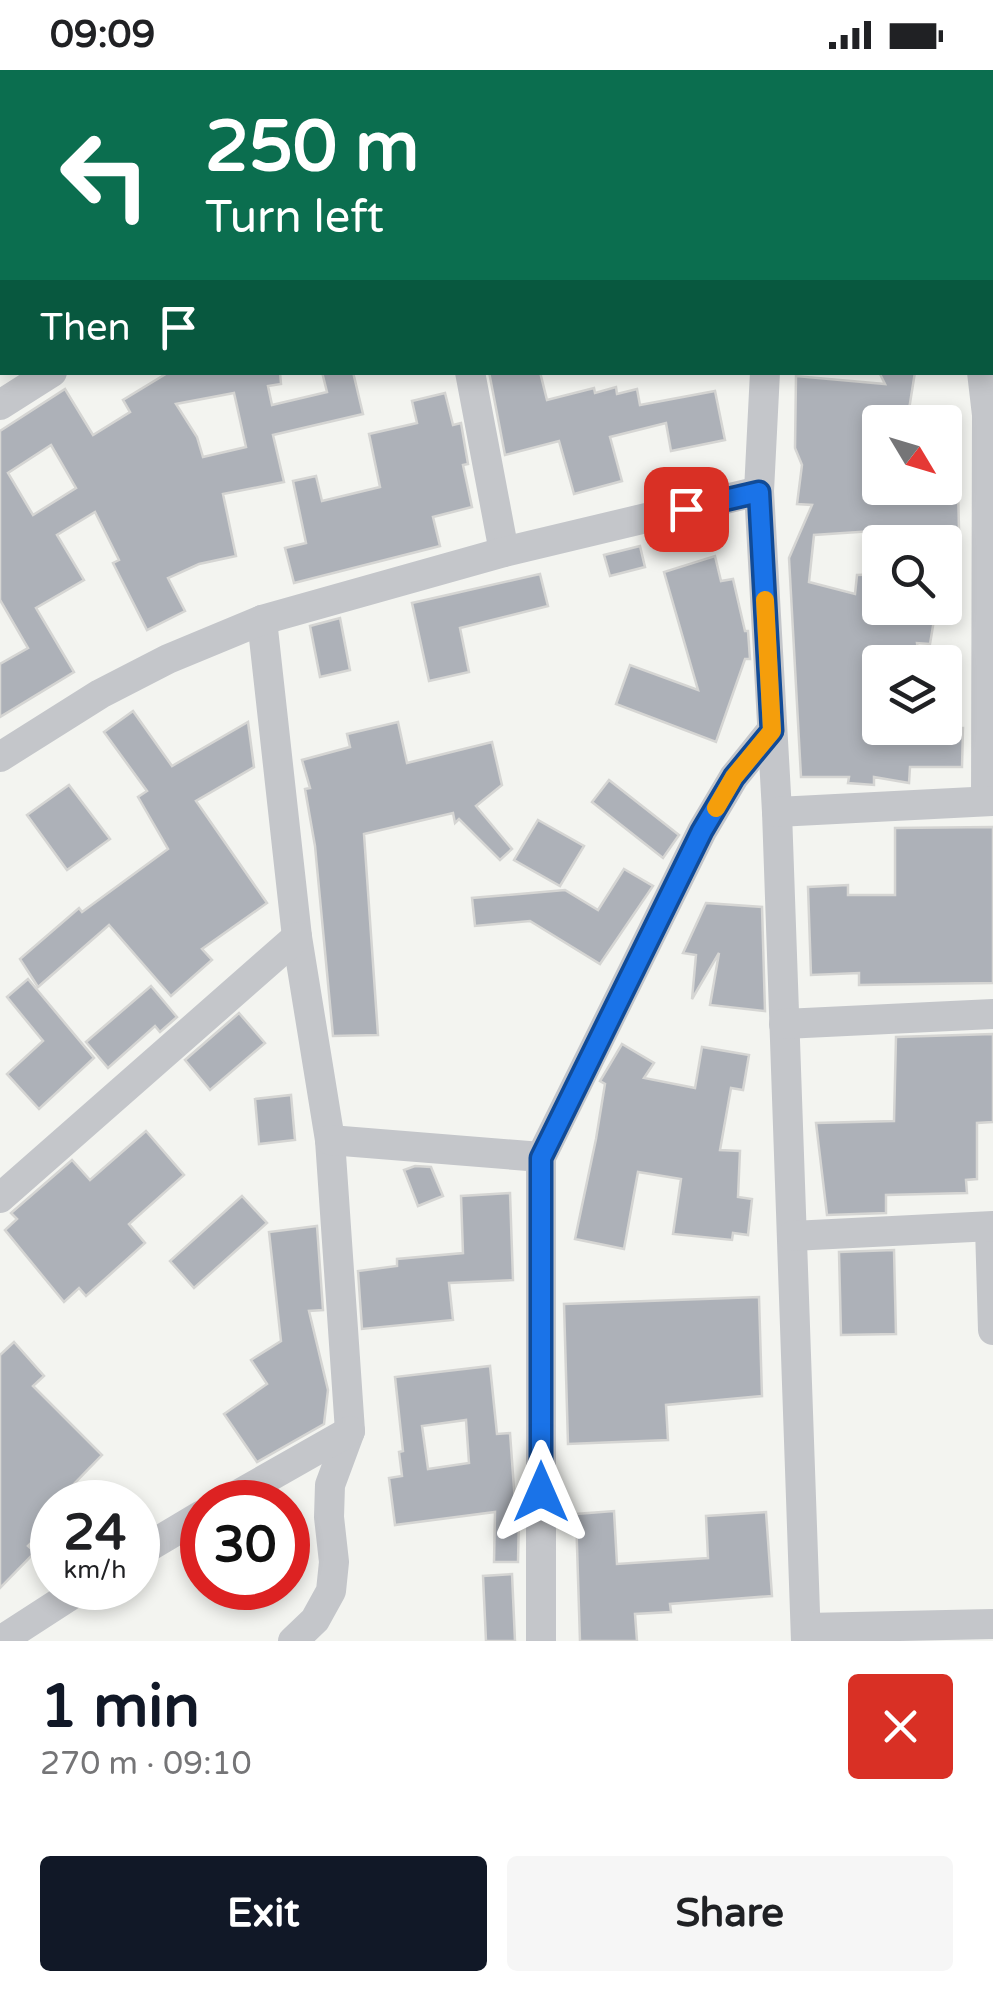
<!DOCTYPE html>
<meta charset="utf-8">
<style>
body{margin:0;font-family:"Varela Round",sans-serif;background:#f6f6f6;color:#202124;height:100vh;display:flex;flex-direction:column;font-size:38px;white-space:nowrap}
*{box-sizing:border-box;margin:0}
p{font-size:32px;color:#757577}
.icon{flex:none;width:55px;height:55px;fill:none;stroke:currentColor;stroke-width:2;stroke-linecap:round;stroke-linejoin:round}
.map{position:relative;height:1571px;overflow:hidden}
.details{display:flex;flex-direction:column;background:#fff;flex:1}
.details>*{flex:none}
.hud{position:absolute;left:0px;top:0px;width:995px;height:305px;box-shadow:0 5px 15px #0003;background:#0b6e4f;color:#fff;overflow:hidden}
.needle{width:65px;rotate:128deg}
.tools{position:absolute;left:862px;top:335px;display:grid;gap:20px}
.tools a{display:grid;place-items:center;width:100px;height:100px;border-radius:10px;background:#fff;box-shadow:0 5px 15px #0003;font-size:50px}
.speed{position:absolute;left:30px;top:1410px;display:flex;gap:20px;font-size:50px;font-weight:700;text-align:center}
.speed>*{display:grid;place-content:center;width:130px;height:130px;border-radius:50%;background:#fff;box-shadow:0 5px 15px #0003;line-height:1}
.speed small{font-size:25px;font-weight:400}
.speed .limit{border:15px solid #d22;background:#fff;color:#111}
.pin{position:absolute;display:grid;place-items:center;width:85px;height:85px;color:#fff;margin:-42px;border-radius:20px;box-shadow:0 5px 15px #0006}
.me{position:absolute;width:110px;margin:-55px;rotate:0deg;stroke-linejoin:round;filter:drop-shadow(0 0 8px #0008)}
.turn{display:flex;align-items:center;gap:35px;height:210px;padding:0 40px;font-size:45px}
.turn .icon{width:130px;height:130px;stroke-width:2.5}
.turn b{display:block;font-size:70px;line-height:85px}
.then{display:flex;align-items:center;height:95px;padding:0 40px;background:#0003;gap:20px;font-size:38px}
.round{display:grid;place-items:center;flex:none;width:105px;height:105px;border-radius:10px;background:#f6f6f6}
.summary{display:flex;align-items:center;justify-content:space-between;height:170px;padding:0 40px}
h1{font-size:60px;font-weight:800;line-height:75px;color:#111827}
.cta{display:flex;gap:20px;margin-top:auto;padding:20px 40px}
.cta a{flex:1;height:115px;border-radius:10px;background:#111827;color:#fff;font-size:40px;font-weight:800;line-height:115px;text-align:center}
.cta a+a{background:#f6f6f6;color:#202124}
.status{display:flex;justify-content:space-between;align-items:center;height:70px;padding:0 50px;background:#fff;direction:ltr}
.status svg{height:28px;fill:currentColor}
.map>svg:first-child{display:block}
</style>
<div class="status"><b>09:09</b><svg viewBox="0 0 49 12"><path d="M0 12V9h3v3zM5 12V6h3v6zM10 12V3h3v9zM15 12V0h3v12zM26 1h20v11H26zM47 4h2v5h-2z"/></svg></div>
<div class="map">
<svg width="993" height="1571" viewBox="0 0 993 1571">
<rect width="100%" height="100%" fill="#f3f4f0"/>
<g fill="none" stroke-linecap="round" stroke-linejoin="round">
<g stroke="#bcc5cb" stroke-width="9">
<polyline points="344,2 347,0"/>
<polyline points="0,157 2,156"/>
</g>
</g>
<g fill="#adb1b8" stroke="#d5d5d3" stroke-width="2.5" fill-rule="evenodd">
<path d="M169 302H280L281 314 268 316 272 335 327 322 322 302H353L363 344 273 365 284 412 223 424 236 486 199 494 168 508 185 541 147 560 113 493 119 490 95 442 57 465 84 510 36 538 74 602 0 647V594L28 578 0 530V361L65 319 93 365 130 342 123 330ZM234 323 246 377 203 387 197 367 176 334ZM51 375 76 418 33 445 8 403Z"/>
<polygon points="489,302 540,302 547,330 594,318 595,323 616,317 617,324 637,319 640,335 715,321 725,370 671,381 666,353 610,367 622,411 574,424 559,371 505,385"/>
<polygon points="879,302 915,302 907,352 880,352 880,418 958,418 959,460 955,472 872,472 873,461 814,465 809,512 855,524 857,505 880,504 880,538 936,538 930,574 917,573 918,580 879,578 879,584 875,584 873,630 880,630 880,658 963,658 962,697 910,697 909,713 874,707 874,715 848,713 849,707 801,707 789,488 812,435 797,434 802,395 795,378 796,306 885,314"/>
<polygon points="445,323 453,355 461,353 468,394 463,395 472,437 433,447 440,476 294,513 285,478 306,473 293,411 316,406 322,431 380,417 369,364 417,353 412,331"/>
<polygon points="640,476 645,497 610,506 604,485"/>
<polygon points="715,486 721,511 733,509 745,561 748,561 750,589 745,589 716,672 616,634 630,595 698,620 664,502"/>
<polygon points="540,504 548,536 460,558 469,602 429,611 412,533"/>
<polygon points="340,548 350,600 320,607 310,556"/>
<polygon points="133,641 172,696 248,652 254,697 196,731 267,833 202,879 212,890 171,926 109,855 38,917 20,889 79,838 82,842 168,779 138,727 147,721 104,662"/>
<polygon points="398,652 407,693 492,672 502,715 476,736 512,779 500,790 459,749 455,753 453,743 364,764 378,965 333,966 315,776 305,719 310,718 302,690 350,677 347,664"/>
<polygon points="609,710 679,765 663,788 592,732"/>
<polygon points="69,715 110,769 67,800 27,745"/>
<polygon points="538,750 584,776 560,816 514,790"/>
<polygon points="993,757 993,913 859,915 859,903 811,905 808,817 848,815 848,825 895,825 895,758"/>
<polygon points="624,799 653,816 600,894 530,851 475,856 472,828 565,820 598,840"/>
<polygon points="706,833 762,837 765,941 710,935 719,883 692,929 696,885 683,883"/>
<polygon points="28,909 94,988 39,1039 7,1004 43,971 7,927"/>
<polygon points="151,916 177,947 160,962 155,956 108,998 86,972"/>
<polygon points="239,943 265,973 210,1020 185,990"/>
<polygon points="993,964 993,1052 977,1053 977,1109 966,1110 967,1123 886,1125 886,1143 827,1145 816,1053 894,1051 896,967"/>
<polygon points="622,974 654,993 644,1008 695,1018 702,977 749,985 743,1020 731,1018 720,1080 740,1081 738,1127 752,1129 748,1165 733,1163 732,1170 673,1164 681,1109 638,1102 624,1179 575,1169 596,1069 605,1014 600,1011"/>
<polygon points="291,1025 295,1070 259,1074 255,1029"/>
<polygon points="146,1061 184,1105 129,1154 145,1173 86,1226 79,1218 64,1232 5,1160 17,1149 11,1143 72,1090 90,1110"/>
<polygon points="415,1096 431,1097 443,1126 418,1136 404,1100"/>
<polygon points="510,1123 513,1210 449,1213 453,1250 362,1259 358,1201 397,1196 397,1189 463,1183 461,1126"/>
<polygon points="242,1126 267,1153 194,1218 170,1191"/>
<polygon points="317,1156 323,1240 309,1241 328,1320 324,1354 257,1392 224,1344 267,1314 251,1290 281,1271 269,1162"/>
<polygon points="894,1180 896,1264 841,1265 839,1182"/>
<polygon points="759,1227 762,1326 666,1335 668,1370 568,1374 564,1234"/>
<polygon points="14,1272 44,1306 33,1316 102,1385 73,1415 79,1421 68,1432 52,1432 52,1452 28,1476 35,1482 0,1518 0,1285"/>
<path d="M490 1296 497 1364 510 1363 516 1446H519L518 1492H494L495 1442 395 1455 389 1408 402 1406 399 1382 403 1381 395 1307ZM466 1350 469 1393 428 1399 422 1356Z"/>
<polygon points="614,1441 617,1494 708,1488 706,1446 766,1442 772,1526 670,1534 671,1542 635,1544 637,1571 580,1571 576,1444"/>
<polygon points="512,1504 515,1571 486,1571 483,1506"/>
</g>
<g fill="none" stroke-linecap="round" stroke-linejoin="round">
<g stroke="#c4c6ca" stroke-width="30">
<polyline points="635,0 637,2"/>
<polyline points="866,0 868,2"/>
<polyline points="992,158 993,157"/>
<polyline points="470,302 504,482"/>
<polyline points="765,302 759,421 777,742 806,1571"/>
<polyline points="982,302 987,345 986,731"/>
<polyline points="0,335 52,302"/>
<polyline points="262,550 297,867 330,1070 350,1361 330,1415 329,1447 334,1492 331,1521 315,1550 293,1571"/>
<polyline points="0,687 100,624 168,589 262,550 504,482 759,421"/>
<polyline points="777,742 993,731"/>
<polyline points="784,954 993,944"/>
<polyline points="330,1070 541,1087"/>
<polyline points="0,1128 297,867"/>
<polyline points="990,1157 993,1260"/>
<polyline points="792,1166 993,1156"/>
<polyline points="225,1432 350,1361"/>
<polyline points="138,1483 202,1445"/>
<polyline points="806,1558 993,1554"/>
<polyline points="0,1571 82,1518"/>
<polyline points="541,1571 541,1087 702,761 734,707 771,661"/>
</g>
</g>
<g fill="none" stroke-linecap="round" stroke-linejoin="round">
<defs>
<polyline id="route" points="541,1422 541,1088 702,761 734,707 772,661 759,422 686,439"/>
</defs>
<use href="#route" stroke="#114b97" stroke-width="25"/>
<use href="#route" stroke="#1a73e8" stroke-width="18"/>
<polyline stroke="#f59e0b" stroke-width="18" points="716,738 734,707 772,661 765,530"/>
</g>
</svg>
<div class="tools">
<a><svg class="needle" viewBox="-14 -14 28 28"><path d="M0-13l5 13h-10z" fill="#e53935"/><path d="M0 13l5-13h-10z" fill="#757577"/></svg></a>
<a><svg class="icon" aria-label="search" viewBox="0 0 24 24"><circle cx="10" cy="10" r="6"/><path d="M15 15l6 6"/></svg></a>
<a><svg class="icon" aria-label="layers" viewBox="0 0 24 24"><path d="M12 4l9 5-9 5-9-5zM3 14l9 5 9-5"/></svg></a>
</div>
<div class="speed"><div>24<small>km/h</small></div><div class="limit">30</div></div>
<div class="pin" style="left:686px;top:439px;background:#d93025"><svg class="icon" aria-label="arrive" viewBox="0 0 24 24"><path d="M6 21V4h12l-3 4 3 4H6"/></svg></div>
<svg class="me" style="left:541px;top:1422px" viewBox="-20 -20 40 40"><path d="M0-17L14 15 0 8-14 15z" fill="#1a73e8" stroke="#fff" stroke-width="4"/></svg>
<div class="hud">
<div class="turn"><svg class="icon" aria-label="left" viewBox="0 0 24 24"><path d="M17 20v-9H6M10 6l-5 5 5 5"/></svg><div><b>250 m</b>Turn left</div></div>
<div class="then">Then<svg class="icon" aria-label="arrive" viewBox="0 0 24 24"><path d="M6 21V4h12l-3 4 3 4H6"/></svg></div>
</div>
</div>
<section class="details">
<div class="summary"><div><h1>1 min</h1><p>270 m · 09:10</p></div><a class="round" style="background:#d93025;color:#fff"><svg class="icon" aria-label="close" viewBox="0 0 24 24"><path d="M6 6l12 12M18 6L6 18"/></svg></a></div>
<div class="cta"><a>Exit</a><a>Share</a></div>
</section>
